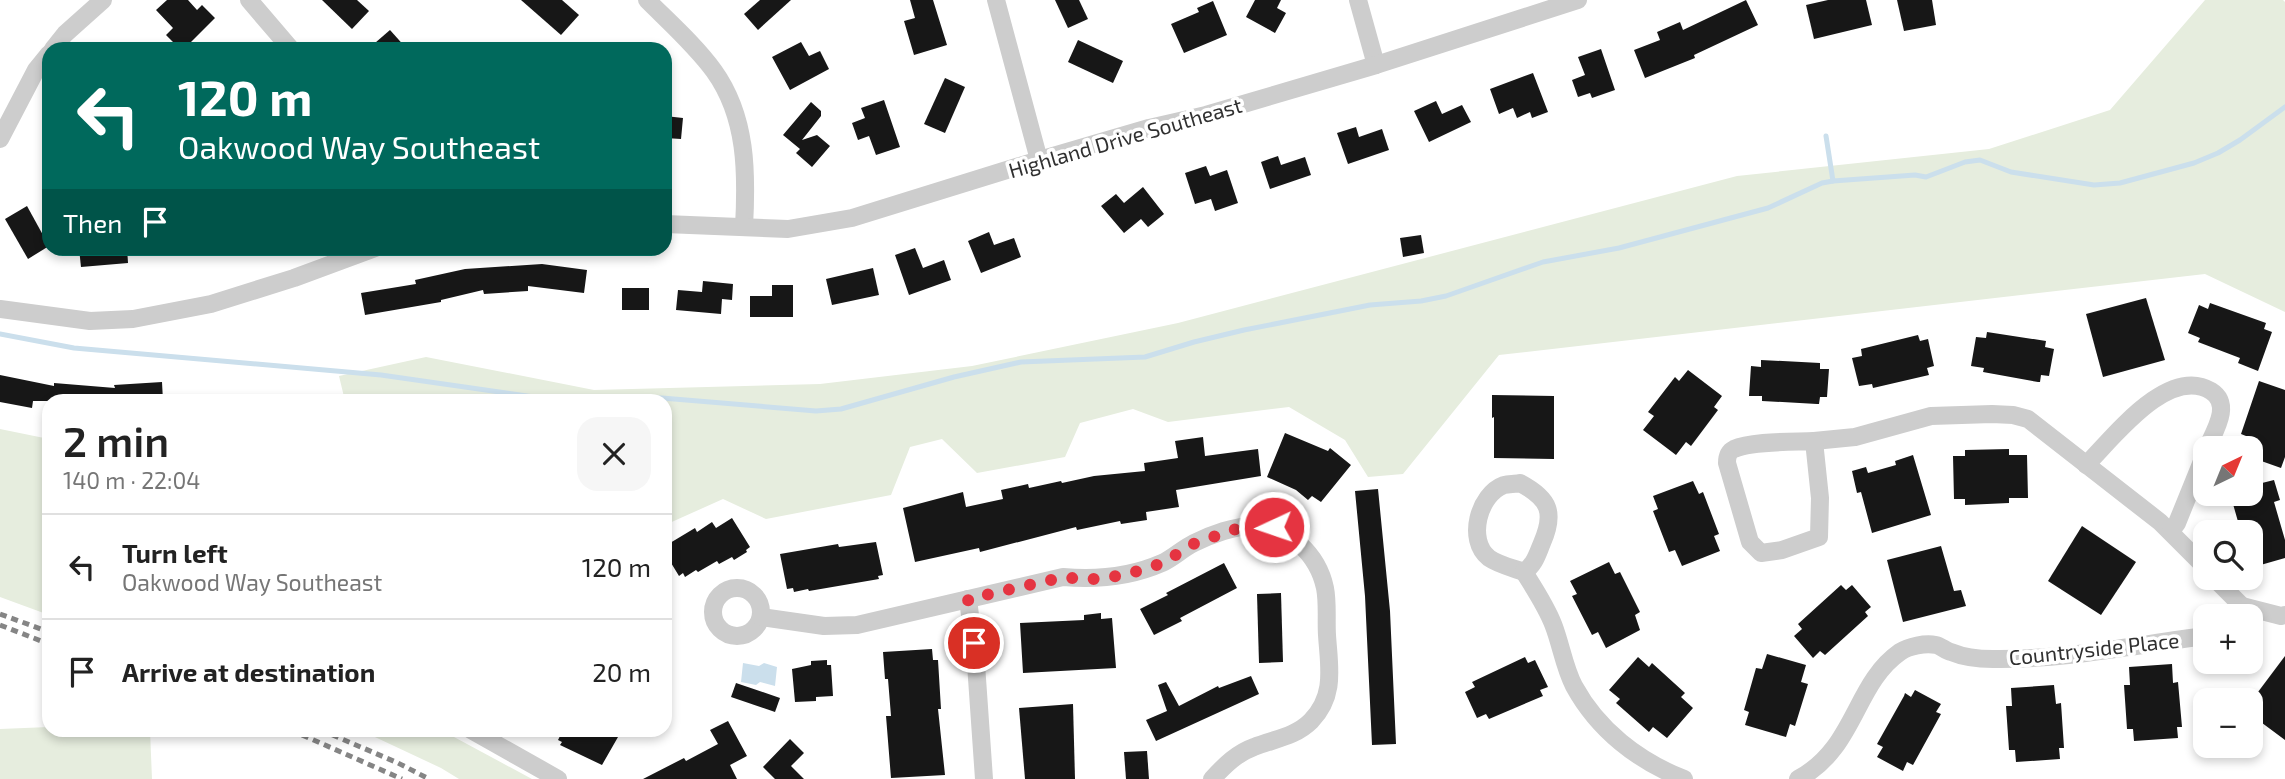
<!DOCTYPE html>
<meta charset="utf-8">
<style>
body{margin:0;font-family:"Exo 2",sans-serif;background:#f6f6f6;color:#222;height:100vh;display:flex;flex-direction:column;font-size:26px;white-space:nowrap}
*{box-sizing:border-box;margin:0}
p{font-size:23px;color:#767676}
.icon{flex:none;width:38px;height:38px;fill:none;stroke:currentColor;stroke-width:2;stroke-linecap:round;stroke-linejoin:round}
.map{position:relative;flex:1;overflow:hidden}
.sheet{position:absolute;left:42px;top:394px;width:630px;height:343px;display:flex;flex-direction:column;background:#fff;border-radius:21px;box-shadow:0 4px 10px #0003}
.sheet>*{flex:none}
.guide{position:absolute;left:42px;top:42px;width:630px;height:214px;border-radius:21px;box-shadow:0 4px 10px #0003;background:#00695c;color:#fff;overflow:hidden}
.needle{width:46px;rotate:43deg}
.buttons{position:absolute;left:2193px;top:436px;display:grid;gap:14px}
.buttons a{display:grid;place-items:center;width:70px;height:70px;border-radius:14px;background:#fff;box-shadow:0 4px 10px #0003;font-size:35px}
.pin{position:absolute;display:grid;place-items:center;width:60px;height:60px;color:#fff;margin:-30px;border:4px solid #fff;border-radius:50%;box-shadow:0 2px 7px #0007}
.me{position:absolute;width:77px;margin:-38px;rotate:267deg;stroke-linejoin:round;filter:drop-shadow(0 0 5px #0008)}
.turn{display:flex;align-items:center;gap:24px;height:147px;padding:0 21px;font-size:32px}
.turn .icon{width:91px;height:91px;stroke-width:2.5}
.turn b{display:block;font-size:49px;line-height:60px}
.then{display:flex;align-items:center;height:66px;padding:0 21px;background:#0003;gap:14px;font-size:26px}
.round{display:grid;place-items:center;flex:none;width:74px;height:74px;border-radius:21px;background:#f6f6f6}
.head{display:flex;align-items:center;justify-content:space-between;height:119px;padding:0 21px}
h1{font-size:42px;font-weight:600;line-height:52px}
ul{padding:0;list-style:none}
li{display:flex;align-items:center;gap:21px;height:105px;padding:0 21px;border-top:2px solid #e0e0e0}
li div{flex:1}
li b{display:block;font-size:26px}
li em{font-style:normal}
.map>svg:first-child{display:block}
</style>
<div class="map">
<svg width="2285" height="779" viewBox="0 0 2285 779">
<rect width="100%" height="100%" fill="#fff"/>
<g fill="#e6edde">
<polygon points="2205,0 2283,0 2285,2 2285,312 2205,274 1499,355 1403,474 1368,477 1345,440 1289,407 1168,422 1133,409 1080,423 1065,457 977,473 942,439 910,447 891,495 766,519 723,499 665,525 665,401 345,401 339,376 426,357 594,390 820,384 972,366 1178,323 1737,176 1989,149 2110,110"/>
<polygon points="0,429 49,439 49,615 0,597"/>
<polygon points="49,727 49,730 150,730 152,779 0,779 0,729"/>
<polygon points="360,730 441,730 532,779 459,779 441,768"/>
</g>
<polygon fill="#cbdfec" points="743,663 759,666 764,663 777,667 775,686 760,682 756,685 741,682"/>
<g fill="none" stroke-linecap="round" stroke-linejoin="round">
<g stroke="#cbdfec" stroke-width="5">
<polyline points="1826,136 1833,181"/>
<polyline points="0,334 74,348 381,375 534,397 662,398 816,411 841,409 954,377 1021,362 1145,357 1194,342 1244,330 1370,305 1421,301 1446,296 1543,262 1619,248 1768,208 1822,183 1833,181 1915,175 1926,177 1965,162 1980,160 2011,172 2094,185 2120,183 2194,163 2218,153 2240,140 2285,107"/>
</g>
</g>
<g fill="#171717">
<polygon points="167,0 188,0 197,10 202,5 215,18 184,49 180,49 166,35 173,28 156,10"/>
<polygon points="322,0 357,0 369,11 352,29"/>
<polygon points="521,0 562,0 579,15 561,35"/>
<polygon points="760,0 791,0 758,30 744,14"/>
<polygon points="910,0 933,0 947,45 914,55 904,21 915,18"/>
<polygon points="1055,0 1079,0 1088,19 1068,28"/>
<polygon points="1255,0 1281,0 1277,8 1286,13 1275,33 1246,17"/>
<polygon points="1746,0 1758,25 1694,55 1695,58 1645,78 1634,50 1660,40 1657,32 1680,22 1683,30"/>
<polygon points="1828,0 1866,0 1872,25 1814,39 1806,5"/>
<polygon points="1897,0 1932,0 1936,25 1904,31"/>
<polygon points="1213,1 1227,35 1184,53 1171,24 1199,12 1197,8"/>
<polygon points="390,30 407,49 368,49"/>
<polygon points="1078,40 1123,61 1113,83 1068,62"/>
<polygon points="801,42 809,56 820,51 829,69 790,90 772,57"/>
<polygon points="1601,49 1615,90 1592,98 1590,93 1578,97 1572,80 1585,75 1578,57"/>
<polygon points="1533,73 1548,112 1532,118 1530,112 1517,118 1513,108 1499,114 1490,89"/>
<polygon points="945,78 965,87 945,133 924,124"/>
<polygon points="884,100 900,147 876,155 869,136 858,140 852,123 865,118 861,108"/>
<polygon points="1436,101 1442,114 1462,105 1471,122 1429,142 1414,111"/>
<polygon points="811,102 821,111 821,116 802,140 817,135 830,146 812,167 796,153 800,149 783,135"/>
<polygon points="665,116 683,118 681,139 665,138"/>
<polygon points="1356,127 1359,137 1382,129 1389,150 1348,164 1337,133"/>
<polygon points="1278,156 1281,165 1305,157 1311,175 1270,189 1261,162"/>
<polygon points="1206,166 1210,176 1227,170 1238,203 1215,211 1211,199 1195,204 1185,173"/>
<polygon points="1143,187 1164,214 1148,227 1141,219 1124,233 1101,206 1116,194 1124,203"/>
<polygon points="27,206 49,246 28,259 5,219"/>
<polygon points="989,232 994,245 1014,238 1021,257 981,273 968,241"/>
<polygon points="1421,235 1424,253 1403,257 1400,238"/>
<polygon points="79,248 127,248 128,263 81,267"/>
<polygon points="915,248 923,268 944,260 951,280 909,295 895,255"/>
<polygon points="542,264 587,270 584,293 528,286 528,291 484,294 483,290 441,300 441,302 365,315 361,293 416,284 415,280 465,269"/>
<polygon points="873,268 879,295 832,305 826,279"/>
<polygon points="703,281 733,284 732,300 722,299 721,314 676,310 678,290 702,292"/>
<polygon points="772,285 793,285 793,317 750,317 750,296 772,296"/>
<rect x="622" y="288" width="27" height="22"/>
<polygon points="2146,298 2165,360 2103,377 2086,314"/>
<polygon points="2210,303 2266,323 2264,329 2272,332 2258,371 2238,363 2240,358 2198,342 2200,338 2188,333 2199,305 2208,309"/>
<polygon points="1987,332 2046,341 2045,347 2054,349 2049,376 2041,375 2040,382 2038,382 1983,372 1984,368 1971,366 1976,337 1986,338"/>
<polygon points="1918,335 1920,341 1928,339 1934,366 1927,368 1929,375 1873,388 1872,384 1859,386 1852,358 1862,356 1861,349"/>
<polygon points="1761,360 1820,363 1820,369 1829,369 1827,397 1820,397 1819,404 1817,404 1762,401 1762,396 1749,396 1751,366 1761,367"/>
<polygon points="1688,370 1722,396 1714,407 1718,410 1691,446 1686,442 1676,455 1643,430 1654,416 1648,412 1675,377 1679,381"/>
<polygon points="0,375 54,386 54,383 115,388 114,385 162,382 163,401 33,401 32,408 0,402"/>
<polygon points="2259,381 2285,390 2285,457 2281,468 2250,457 2250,448 2242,448 2246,436 2241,434"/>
<polygon points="1492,395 1554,396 1554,459 1494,458 1494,417 1492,418"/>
<polygon points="1285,433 1328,451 1330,448 1351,465 1321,502 1312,496 1308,500 1296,490 1267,477"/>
<polygon points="1203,437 1205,456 1258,449 1261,476 1176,490 1179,507 1146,512 1147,520 1121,524 1120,521 1077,530 1076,527 980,552 979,548 915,562 903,508 963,492 966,507 1003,499 1001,490 1028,484 1029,488 1061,481 1062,483 1094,476 1145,471 1144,463 1178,458 1175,441"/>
<polygon points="2009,449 2009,455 2027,455 2028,498 2009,498 2009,503 1965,505 1965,499 1954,499 1953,456 1965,456 1965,450"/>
<polygon points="1913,455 1931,515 1872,533 1861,492 1857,493 1852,471 1866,467 1868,473 1896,465 1895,461"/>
<polygon points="2274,480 2280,500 2274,502 2285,540 2285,558 2257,566 2255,558 2250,559 2250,532 2241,532 2233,504 2238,503 2235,494 2250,494 2250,486"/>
<polygon points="1693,481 1699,494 1703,492 1719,534 1714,536 1720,551 1682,566 1675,550 1669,552 1653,511 1658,509 1653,496"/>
<polygon points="1378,489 1390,611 1396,744 1372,745 1365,596 1355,491"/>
<polygon points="732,518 750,547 746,550 747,552 734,560 732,557 719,564 717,561 698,572 696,570 685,577 683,573 679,576 665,553 665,546 695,528 697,532 712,522 716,528"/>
<polygon points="2082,526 2136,562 2101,615 2048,581"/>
<polygon points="876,542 883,575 878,576 879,579 809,591 808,589 794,592 793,588 787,589 780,554 838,544 839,547"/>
<polygon points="1941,546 1954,591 1961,590 1966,606 1903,622 1887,560"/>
<polygon points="1609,562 1615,574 1620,572 1640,612 1635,615 1640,630 1606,648 1598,632 1592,635 1572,596 1577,594 1570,581"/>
<polygon points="1224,563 1237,588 1180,618 1182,621 1154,635 1140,609 1168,595 1166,593"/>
<polygon points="1841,585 1846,590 1852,585 1871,607 1865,612 1868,616 1825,655 1820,651 1813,658 1794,636 1802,629 1798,624"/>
<polygon points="1281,593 1283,662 1259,663 1257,594"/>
<polygon points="1101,613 1101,619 1112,618 1116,668 1023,673 1020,623 1084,620 1084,615"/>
<polygon points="932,649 933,660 938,660 941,709 938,709 945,775 891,778 886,716 891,716 888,679 885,679 883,652"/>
<polygon points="1767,654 1806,665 1801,682 1808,684 1795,726 1790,724 1786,737 1745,725 1749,712 1744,710 1756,668 1762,669"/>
<polygon points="2285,656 2285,740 2250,714 2257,703 2252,700"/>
<polygon points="1525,657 1528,663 1535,660 1548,687 1540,690 1543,696 1489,719 1486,714 1477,718 1465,692 1475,687 1472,682"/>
<polygon points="1638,657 1649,667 1652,663 1685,693 1681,697 1693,708 1667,738 1653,727 1649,732 1616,703 1620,699 1609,690"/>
<polygon points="827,660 827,665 831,665 833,696 816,697 816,701 795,702 792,669 811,665 811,661"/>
<polygon points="2172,664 2173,683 2178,682 2182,727 2177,727 2178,738 2134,741 2133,729 2127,729 2124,685 2130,685 2129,667"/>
<polygon points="1251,676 1259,694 1156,741 1146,720 1167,711 1158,685 1166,682 1179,706 1218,686 1219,688"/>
<polygon points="736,683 780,698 775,712 731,697"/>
<polygon points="2054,685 2056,704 2061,703 2064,748 2059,748 2060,759 2016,762 2015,750 2009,750 2006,706 2012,706 2011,688"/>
<polygon points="1915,690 1941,704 1936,712 1941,714 1913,765 1907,762 1903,771 1877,757 1883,747 1877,744 1904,696 1905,693 1911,697"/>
<polygon points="1073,704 1075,779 1025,779 1019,708"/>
<polygon points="728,721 747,756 730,765 737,779 643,779 684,758 686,761 718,744 710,730"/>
<polygon points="563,730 622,730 602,765 560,745 562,742 558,740"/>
<polygon points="790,739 804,753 791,766 804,779 775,779 763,767"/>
<polygon points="1147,751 1149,779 1126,779 1124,752"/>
</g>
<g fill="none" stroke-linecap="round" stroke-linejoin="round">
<g stroke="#cdcdcd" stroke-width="18">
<polyline points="249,0 291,49"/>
<path d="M647 0C670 23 695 45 714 71 747 117 747 173 744 227"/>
<polyline points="996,0 1039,160"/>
<polyline points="1358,0 1376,65"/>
<polyline points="53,49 65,34 103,0"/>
<polyline points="0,139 36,70 49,54"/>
<polyline points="665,224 788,229 852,218 1039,160 1149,128 1206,115 1376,65 1578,0"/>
<polyline points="0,309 90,321 133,319 211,304 294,278 375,248"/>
<polyline points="1814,441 1855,437 1931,416 1992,414 2013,415 2028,419 2160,522 2205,567"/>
<path d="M1814 441 1820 498 1819 537 1782 550 1761 553 1750 542 1727 463C1727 457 1728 452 1734 449 1751 441 1793 442 1814 441Z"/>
<path d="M2086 465C2113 438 2168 365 2211 391 2232 404 2215 430 2207 448"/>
<path d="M1520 483C1550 499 1555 513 1542 543 1537 555 1535 564 1524 572 1513 568 1499 565 1489 558 1466 540 1479 494 1504 485 1509 484 1516 484 1520 483Z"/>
<polyline points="2171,531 2177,523 2205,454"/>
<path d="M1524 572C1534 588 1546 606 1553 624 1561 644 1564 667 1574 686 1598 730 1638 761 1684 779"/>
<polyline points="2214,578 2242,606"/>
<circle cx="737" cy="612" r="24"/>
<polyline points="968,599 976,664 984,779"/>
<polyline points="2242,606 2281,616 2285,615"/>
<path d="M761 617 824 626 857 625 1063 577C1097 580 1130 577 1162 563 1173 558 1182 549 1194 543 1210 535 1236 525 1255 526 1289 526 1318 555 1325 588 1328 603 1326 620 1327 635 1329 667 1336 695 1311 721 1295 737 1274 739 1254 747 1237 753 1225 765 1212 779"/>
<polyline points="471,730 558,779"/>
<path d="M1798 779C1856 748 1854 684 1900 652 1909 646 1925 643 1936 645 1941 646 1946 651 1951 652 1963 657 1979 659 1993 659 2064 660 2135 645 2205 636"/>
</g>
<g stroke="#858585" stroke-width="5" stroke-dasharray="7 5" stroke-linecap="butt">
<polyline points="0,614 49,632"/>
<polyline points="0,625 49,644"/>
<polyline points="291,730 402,779"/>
<polyline points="321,730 398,763 429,779"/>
</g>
</g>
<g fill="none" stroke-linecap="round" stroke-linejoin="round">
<polyline stroke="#e53441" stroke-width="12" stroke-dasharray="0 21.6" points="974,643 968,599 1064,577 1086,580 1125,575 1163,563 1193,544 1233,530 1251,525 1274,527"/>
</g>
<g text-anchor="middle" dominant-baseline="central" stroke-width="7" stroke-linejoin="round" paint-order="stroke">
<g font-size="21" fill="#303030" stroke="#fff">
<text transform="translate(1125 137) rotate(-16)">Highland Drive Southeast</text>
<text transform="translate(2094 648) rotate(-6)">Countryside Place</text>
</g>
</g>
</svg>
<div class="buttons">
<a><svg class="needle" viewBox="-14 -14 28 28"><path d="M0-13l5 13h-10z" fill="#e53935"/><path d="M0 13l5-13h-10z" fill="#767676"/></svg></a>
<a><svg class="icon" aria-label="search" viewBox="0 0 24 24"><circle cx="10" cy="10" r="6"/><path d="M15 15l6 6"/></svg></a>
<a>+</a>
<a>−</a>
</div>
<div class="pin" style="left:974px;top:643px;background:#d93025"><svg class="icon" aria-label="arrive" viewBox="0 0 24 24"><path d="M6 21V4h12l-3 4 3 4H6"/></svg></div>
<svg class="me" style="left:1274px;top:527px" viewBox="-20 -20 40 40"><circle r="17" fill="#e53441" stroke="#fff" stroke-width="3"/><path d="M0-11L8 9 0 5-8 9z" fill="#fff"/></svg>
<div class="guide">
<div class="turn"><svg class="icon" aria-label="left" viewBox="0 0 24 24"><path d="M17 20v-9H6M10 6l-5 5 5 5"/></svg><div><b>120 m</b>Oakwood Way Southeast</div></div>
<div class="then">Then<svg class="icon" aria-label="arrive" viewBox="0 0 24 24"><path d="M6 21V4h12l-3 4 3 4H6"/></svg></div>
</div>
<section class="sheet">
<div class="head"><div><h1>2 min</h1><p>140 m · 22:04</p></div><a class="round"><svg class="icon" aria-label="close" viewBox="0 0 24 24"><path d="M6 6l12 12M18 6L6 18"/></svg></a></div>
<ul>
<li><svg class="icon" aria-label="left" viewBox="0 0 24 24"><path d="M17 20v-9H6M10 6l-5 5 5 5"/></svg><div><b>Turn left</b><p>Oakwood Way Southeast</p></div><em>120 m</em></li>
<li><svg class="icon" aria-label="arrive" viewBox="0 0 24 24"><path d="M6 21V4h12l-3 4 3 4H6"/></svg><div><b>Arrive at destination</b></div><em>20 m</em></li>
</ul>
</section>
</div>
